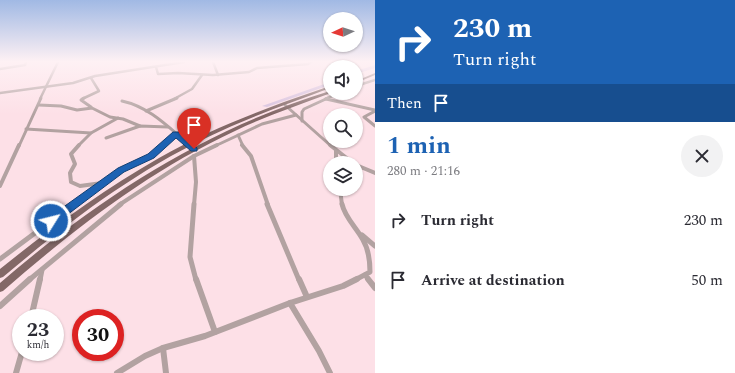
<!DOCTYPE html>
<meta charset="utf-8">
<style>
body{margin:0;font-family:Spectral,serif;background:#f2f2f3;color:#2b2b33;height:100vh;display:flex;flex-direction:column;font-size:15px;white-space:nowrap}
*{box-sizing:border-box;margin:0}
p{font-size:13px;color:#7c7c81}
.icon{flex:none;width:22px;height:22px;fill:none;stroke:currentColor;stroke-width:2;stroke-linecap:round;stroke-linejoin:round}
.map{position:relative;flex:1;overflow:hidden}
.drawer{display:flex;flex-direction:column;background:#fff;width:360px}
.drawer>*{flex:none}
.guide{background:#1d62b3;color:#fff;overflow:hidden}
.needle{width:26px;rotate:266deg}
.controls{position:absolute;left:323px;top:12px;display:grid;gap:8px}
.controls a{display:grid;place-items:center;width:40px;height:40px;border-radius:50%;background:#fff;box-shadow:0 1px 3px #0004;font-size:20px}
.speed{position:absolute;left:12px;top:309px;display:flex;gap:8px;font-size:20px;font-weight:700;text-align:center}
.speed>*{display:grid;place-content:center;width:52px;height:52px;border-radius:50%;background:#fff;box-shadow:0 1px 3px #0004;line-height:1}
.speed small{font-size:10px;font-weight:400}
.speed .limit{border:6px solid #d22;background:#fff;color:#111}
.pin{position:absolute;display:grid;place-items:center;width:34px;height:34px;color:#fff;margin:-41px -17px;border-radius:50% 50% 50% 0;rotate:-45deg;box-shadow:0 0 4px #0007}
.pin .icon{rotate:45deg}
.me{position:absolute;width:44px;margin:-22px;rotate:54deg;stroke-linejoin:round;filter:drop-shadow(0 0 3px #0008)}
.turn{display:flex;align-items:center;gap:14px;height:84px;padding:0 12px;font-size:18px}
.turn .icon{width:52px;height:52px;stroke-width:2.5}
.turn b{display:block;font-size:28px;line-height:34px}
.then{display:flex;align-items:center;height:38px;padding:0 12px;background:#0003;gap:8px;font-size:15px}
.round{display:grid;place-items:center;flex:none;width:42px;height:42px;border-radius:21px;background:#f2f2f3}
.summary{display:flex;align-items:center;justify-content:space-between;height:68px;padding:0 12px}
h1{font-size:24px;font-weight:700;line-height:30px;color:#1d62b3}
ul{padding:0;list-style:none}
li{display:flex;align-items:center;gap:12px;height:60px;padding:0 12px}
li div{flex:1}
li b{display:block;font-size:15px}
li em{font-style:normal}
main{display:flex;flex:1;min-height:0}
.map>svg:first-child{display:block}
</style>
<main>
<div class="map">
<svg width="375" height="373" viewBox="0 0 375 373">
<rect width="100%" height="100%" fill="#fde0e7"/>
<g fill="none" stroke-linecap="round" stroke-linejoin="round">
<g fill="#d7c1de" fill-rule="evenodd">
<polygon points="375,65 375,68 356,74 356,71"/>
<polygon points="330,82 330,85 267,107 262,106"/>
</g>
<g stroke="#b2a2a1" stroke-width="2.5">
<polyline points="213,62 218,75"/>
<polyline points="156,67 158,74 178,73 213,75 249,72 257,68 308,64 311,62"/>
<polyline points="0,69 25,65 26,62"/>
<polyline points="356,86 375,80"/>
<polyline points="0,93 73,83 95,76 184,62"/>
<polyline points="40,99 58,62"/>
<polyline points="82,99 99,91 91,78"/>
<polyline points="174,99 192,89 202,75"/>
<polyline points="325,99 340,93"/>
<polyline points="326,99 328,99"/>
</g>
<g stroke="#b2a2a1" stroke-width="3">
<polyline points="84,98 81,100 91,107"/>
<polyline points="326,99 375,110"/>
<path d="M122 101C150 107 169 128 191 146"/>
<polyline points="39,105 61,106 77,110 92,108 110,117 123,119 140,126"/>
<polyline points="285,105 331,146"/>
<polyline points="146,111 177,98"/>
<polyline points="375,111 364,117 375,126"/>
<polyline points="302,121 302,112 304,109 328,98"/>
<polyline points="26,129 91,133"/>
<polyline points="238,135 243,146"/>
<polyline points="106,138 140,126 168,127"/>
<polyline points="19,146 41,98"/>
<polyline points="78,146 91,133 118,118"/>
<polyline points="162,146 176,134"/>
<polyline points="215,146 262,124 296,115"/>
</g>
<g stroke="#b2a2a1" stroke-width="4">
<polyline points="79,145 71,154 75,164 70,173 71,182 80,186 102,183"/>
<polyline points="190,145 194,149"/>
<polyline points="242,145 251,156 268,205"/>
<polyline points="330,145 353,163"/>
<polyline points="336,151 336,163"/>
<polyline points="194,156 196,182 194,205"/>
<polyline points="356,165 375,173"/>
<polyline points="0,186 19,145"/>
<polyline points="340,189 342,205"/>
<polyline points="73,205 121,170 151,156 163,145"/>
<polyline points="119,205 194,156 217,145"/>
</g>
<g stroke="#b2a2a1" stroke-width="5">
<polyline points="194,204 190,257 196,280"/>
<polyline points="267,204 299,280"/>
<path d="M342 204C345 218 357 228 363 240 369 250 370 261 370 272L355 280"/>
<polyline points="362,235 375,246"/>
<polyline points="0,259 74,204"/>
<polyline points="365,275 369,280"/>
<polyline points="29,280 121,204"/>
<polyline points="40,280 42,270"/>
</g>
<g stroke="#b2a2a1" stroke-width="6">
<polyline points="196,279 215,332"/>
<polyline points="299,279 307,297"/>
<polyline points="368,279 375,288"/>
<polyline points="290,303 319,351 330,373"/>
<polyline points="0,306 30,279"/>
<polyline points="31,318 40,279"/>
<polyline points="163,348 166,373"/>
<polyline points="16,373 22,352"/>
<polyline points="117,373 145,356 163,348 205,336 290,303 343,286 357,279"/>
</g>
<g fill="#836867" fill-rule="evenodd">
<polygon points="375,73 375,75 356,83 356,81"/>
<path d="M330 86V88C288 104 246 118 206 138 131 174 66 224 3 277L0 278V269C51 228 103 190 159 158 199 135 241 118 284 102 299 97 315 91 330 86Z"/>
<path d="M330 91V93H331C299 105 266 116 235 131 149 171 74 229 3 291L0 292V283C100 197 203 130 330 91Z"/>
</g>
</g>
<linearGradient id="sky" x2="0" y2="1"><stop stop-color="#a1b9e4"/><stop offset="0.54" stop-color="#fef1f4"/><stop offset="1" stop-color="#fef1f4" stop-opacity="0"/></linearGradient>
<rect width="375" height="114" fill="url(#sky)"/>
<polygon fill="#1d62b3" stroke="#134074" points="173,132 179,132 197,148 197,151 191,151 176,138 154,158 124,172 55,224 51,226 48,224 46,221 48,218 118,168 148,154"/>
</svg>
<div class="controls">
<a><svg class="needle" viewBox="-14 -14 28 28"><path d="M0-13l5 13h-10z" fill="#e53935"/><path d="M0 13l5-13h-10z" fill="#7c7c81"/></svg></a>
<a><svg class="icon" aria-label="sound" viewBox="0 0 24 24"><path d="M4 9h4l5-4v14l-5-4H4zM17 9q2 3 0 6"/></svg></a>
<a><svg class="icon" aria-label="search" viewBox="0 0 24 24"><circle cx="10" cy="10" r="6"/><path d="M15 15l6 6"/></svg></a>
<a><svg class="icon" aria-label="layers" viewBox="0 0 24 24"><path d="M12 4l9 5-9 5-9-5zM3 14l9 5 9-5"/></svg></a>
</div>
<div class="speed"><div>23<small>km/h</small></div><div class="limit">30</div></div>
<div class="pin" style="left:194px;top:149px;background:#d93025"><svg class="icon" aria-label="arrive" viewBox="0 0 24 24"><path d="M6 21V4h12l-3 4 3 4H6"/></svg></div>
<svg class="me" style="left:51px;top:221px" viewBox="-20 -20 40 40"><circle r="17" fill="#1d62b3" stroke="#fff" stroke-width="3"/><path d="M0-11L8 9 0 5-8 9z" fill="#fff"/></svg>
</div>
<section class="drawer">
<div class="guide">
<div class="turn"><svg class="icon" aria-label="right" viewBox="0 0 24 24"><path d="M7 20v-9h11M14 6l5 5-5 5"/></svg><div><b>230 m</b>Turn right</div></div>
<div class="then">Then<svg class="icon" aria-label="arrive" viewBox="0 0 24 24"><path d="M6 21V4h12l-3 4 3 4H6"/></svg></div>
</div>
<div class="summary"><div><h1>1 min</h1><p>280 m · 21:16</p></div><a class="round"><svg class="icon" aria-label="close" viewBox="0 0 24 24"><path d="M6 6l12 12M18 6L6 18"/></svg></a></div>
<ul>
<li><svg class="icon" aria-label="right" viewBox="0 0 24 24"><path d="M7 20v-9h11M14 6l5 5-5 5"/></svg><div><b>Turn right</b></div><em>230 m</em></li>
<li><svg class="icon" aria-label="arrive" viewBox="0 0 24 24"><path d="M6 21V4h12l-3 4 3 4H6"/></svg><div><b>Arrive at destination</b></div><em>50 m</em></li>
</ul>
</section>
</main>
